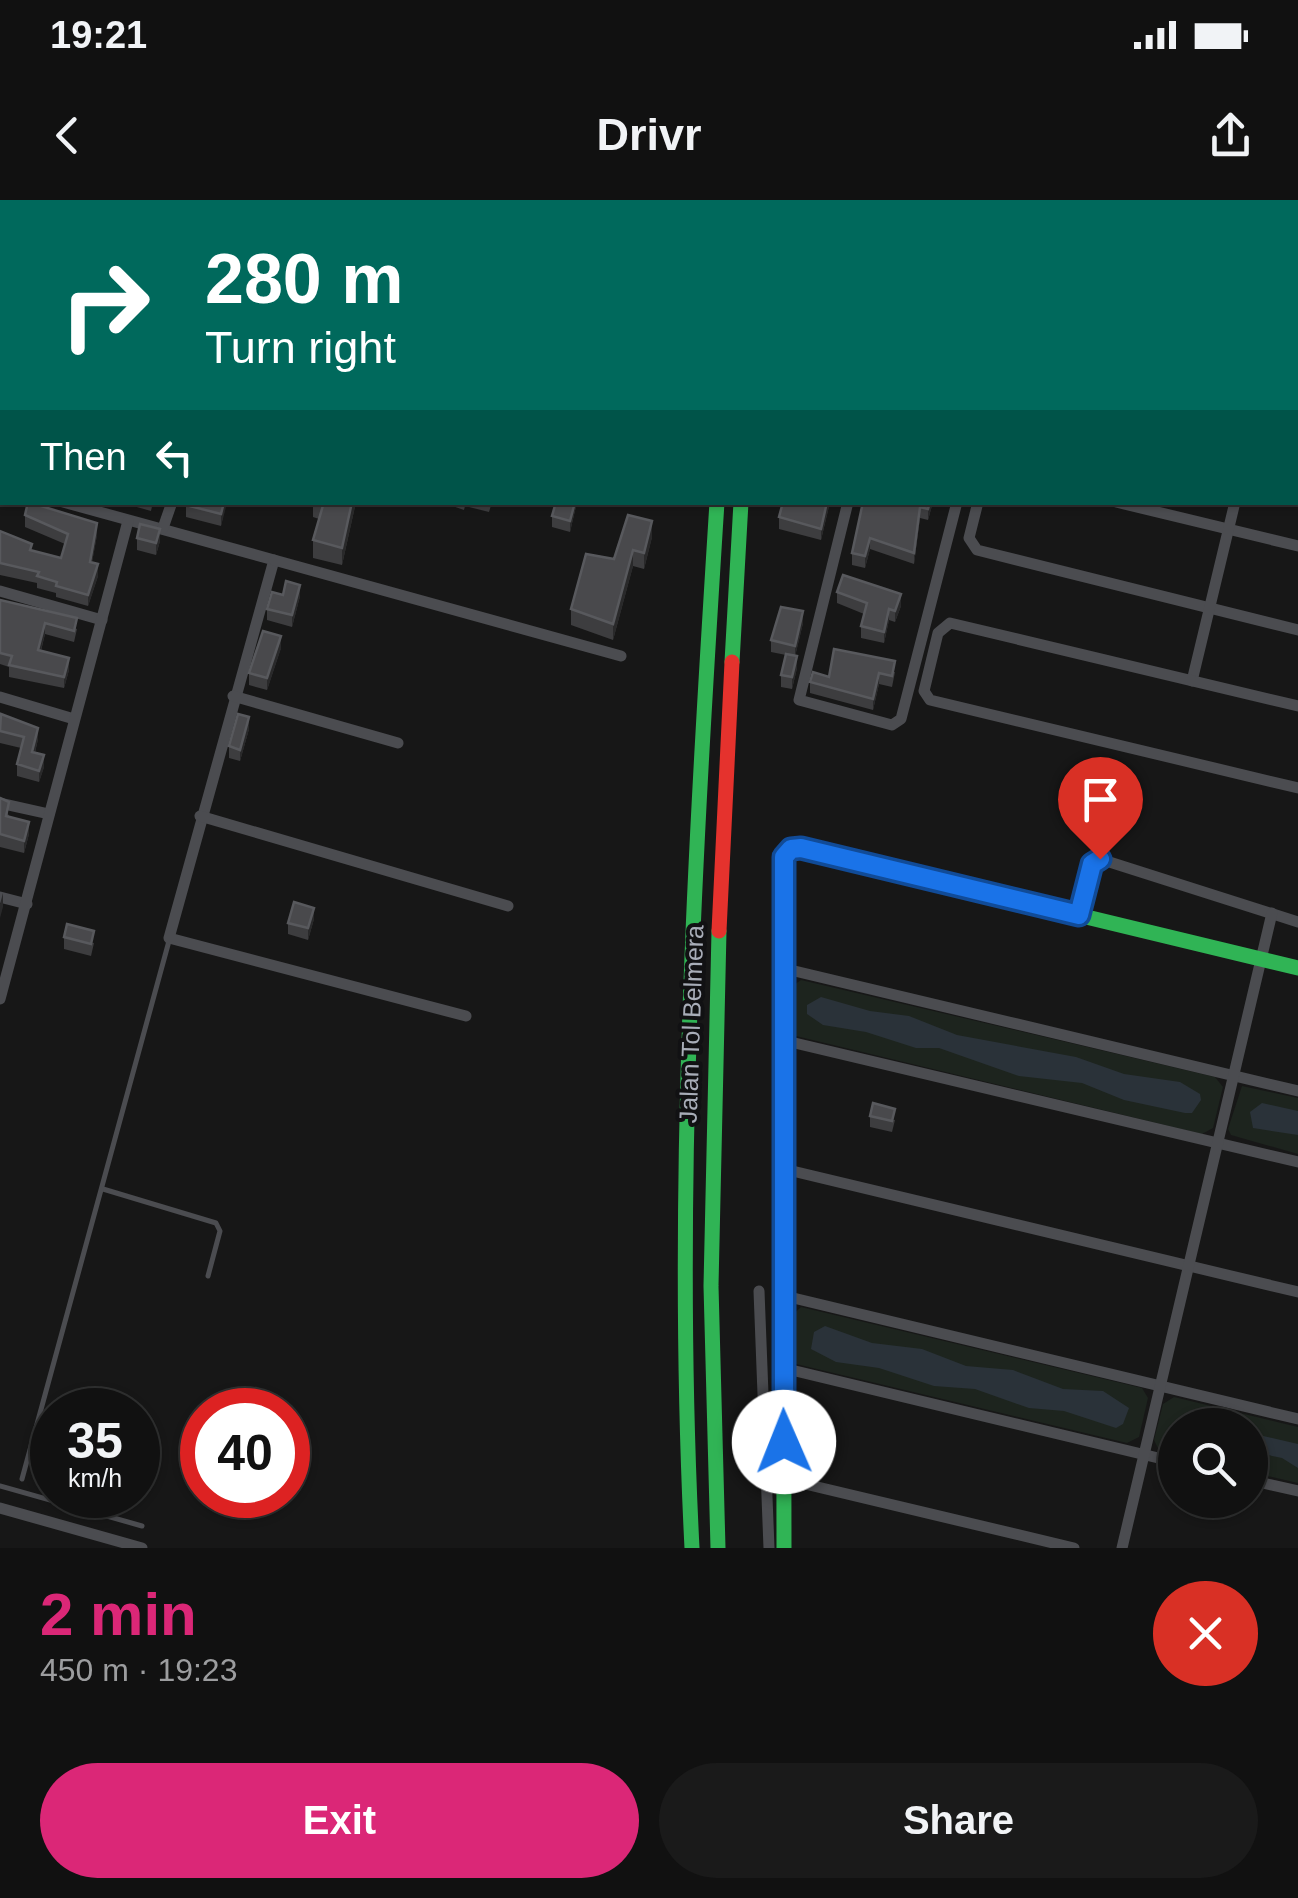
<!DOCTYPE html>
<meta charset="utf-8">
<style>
body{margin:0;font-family:Helvetica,sans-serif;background:#1a1a1a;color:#f1f3f6;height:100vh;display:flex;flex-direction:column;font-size:38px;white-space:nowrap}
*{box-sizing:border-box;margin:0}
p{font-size:32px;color:#9c9d9f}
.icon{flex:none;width:55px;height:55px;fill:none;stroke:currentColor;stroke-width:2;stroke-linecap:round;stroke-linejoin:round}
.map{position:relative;height:1348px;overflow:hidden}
.side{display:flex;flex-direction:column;background:#111;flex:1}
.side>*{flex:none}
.top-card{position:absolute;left:0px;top:0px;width:1300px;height:305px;box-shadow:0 2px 8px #0004,0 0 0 2px #303131;background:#00695c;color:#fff;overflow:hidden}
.controls{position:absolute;left:1158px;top:1208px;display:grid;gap:20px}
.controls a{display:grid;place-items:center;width:110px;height:110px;border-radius:50%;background:#111;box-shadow:0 2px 8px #0004,0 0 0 2px #303131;font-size:50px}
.speed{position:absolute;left:30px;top:1188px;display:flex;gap:20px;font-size:50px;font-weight:700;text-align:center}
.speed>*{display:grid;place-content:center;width:130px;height:130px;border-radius:50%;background:#111;box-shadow:0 2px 8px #0004,0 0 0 2px #303131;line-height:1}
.speed small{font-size:25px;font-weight:400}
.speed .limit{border:15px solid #d22;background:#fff;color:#111}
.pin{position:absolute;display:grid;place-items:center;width:85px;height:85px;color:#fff;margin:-102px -42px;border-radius:50% 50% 50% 0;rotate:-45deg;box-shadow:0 0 10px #0007}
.pin .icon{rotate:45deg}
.me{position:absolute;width:110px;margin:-55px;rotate:359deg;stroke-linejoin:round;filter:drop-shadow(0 0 8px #0008)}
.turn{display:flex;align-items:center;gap:35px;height:210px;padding:0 40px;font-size:45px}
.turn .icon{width:130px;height:130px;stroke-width:2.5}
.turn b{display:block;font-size:70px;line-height:85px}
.then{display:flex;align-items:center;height:95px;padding:0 40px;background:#0003;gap:20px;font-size:38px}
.round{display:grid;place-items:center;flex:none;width:105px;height:105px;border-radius:52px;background:#1a1a1a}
.summary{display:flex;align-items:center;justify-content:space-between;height:170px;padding:0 40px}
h1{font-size:60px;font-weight:700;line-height:75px;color:#db2777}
.primary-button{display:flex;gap:20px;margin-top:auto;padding:20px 40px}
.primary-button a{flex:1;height:115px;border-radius:60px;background:#db2777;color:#fff;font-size:40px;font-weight:700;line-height:115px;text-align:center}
.primary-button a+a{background:#1a1a1a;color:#f1f3f6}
.status{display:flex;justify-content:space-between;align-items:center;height:70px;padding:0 50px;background:#111;direction:ltr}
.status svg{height:28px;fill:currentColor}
header{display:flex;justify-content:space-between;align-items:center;height:130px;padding:0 40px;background:#111;font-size:45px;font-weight:700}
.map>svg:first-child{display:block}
</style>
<div class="status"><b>19:21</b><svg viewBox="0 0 49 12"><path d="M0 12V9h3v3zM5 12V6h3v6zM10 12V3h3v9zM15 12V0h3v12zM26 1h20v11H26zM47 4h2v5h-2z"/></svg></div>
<header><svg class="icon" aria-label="back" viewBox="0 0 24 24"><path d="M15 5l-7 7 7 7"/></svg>Drivr<svg class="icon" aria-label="share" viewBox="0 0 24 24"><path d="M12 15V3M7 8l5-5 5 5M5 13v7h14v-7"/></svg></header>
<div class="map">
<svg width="1298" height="1348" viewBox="0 0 1298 1348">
<rect width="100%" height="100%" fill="#171717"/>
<g fill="#1d241e">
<polygon points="801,780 1215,877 1223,887 1213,928 1202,934 796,836 791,827 791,787"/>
<polygon points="1242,886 1298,898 1298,954 1231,935 1228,929"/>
<polygon points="801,1107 1142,1188 1148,1198 1139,1237 1127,1243 796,1164 791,1158 790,1117"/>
<polygon points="1174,1197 1298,1227 1298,1283 1250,1272 1250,1225 1175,1225 1175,1254 1159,1250 1154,1240 1163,1204"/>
</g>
<g fill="#2a3239">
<polygon points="821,797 870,811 909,816 957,835 1076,857 1124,874 1180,882 1200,894 1201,900 1192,913 1185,913 1124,900 1082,883 1019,876 939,848 916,848 866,832 823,825 807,814 807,805"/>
<polygon points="1262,903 1298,911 1298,935 1253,928 1250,912"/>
<polygon points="825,1126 872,1143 922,1149 966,1166 1013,1170 1063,1189 1103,1191 1129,1208 1123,1224 1116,1228 1064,1211 1029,1208 975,1189 934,1186 879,1168 836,1162 811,1149 814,1132"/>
<polygon points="1250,1233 1298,1244 1298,1268 1282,1258 1250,1251"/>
</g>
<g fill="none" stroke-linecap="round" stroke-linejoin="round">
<g stroke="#4b4c50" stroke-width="5">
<polyline points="103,989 216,1023 220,1031 208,1076"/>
<polyline points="22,1279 169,741"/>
<polyline points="0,1286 142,1326"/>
</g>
<g stroke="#4b4c50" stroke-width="11">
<polyline points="100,0 109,2"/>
<polyline points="254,2 255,0"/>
<polyline points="1133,2 1137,0"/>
<polyline points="0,118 2,118"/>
<polyline points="0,285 2,286"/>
<polyline points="63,302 274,360 169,738 466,816"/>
<polyline points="848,302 799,500 892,525 901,519 957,302"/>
<polyline points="978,302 969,338 977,350 1298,430"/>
<polyline points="1116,302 1298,346"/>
<polyline points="163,328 172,302"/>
<polyline points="274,360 621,456"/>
<polyline points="0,391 102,420"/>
<polyline points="1192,481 1235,302"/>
<polyline points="233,496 398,543"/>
<polyline points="0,497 74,519"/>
<polyline points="1298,506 950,423 938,433 924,491 930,500 1298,588"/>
<polyline points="0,603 49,614"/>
<polyline points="200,616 508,706"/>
<polyline points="0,697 27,704"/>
<polyline points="1079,715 1092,664 1100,659 1298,722"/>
<polyline points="782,768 1298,891"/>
<polyline points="0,799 128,321"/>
<polyline points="782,840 1298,962"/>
<polyline points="784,969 1298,1092"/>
<polyline points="759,1091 769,1348"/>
<polyline points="785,1096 1298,1219"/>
<polyline points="783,1168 1175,1262"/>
<polyline points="784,1279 1074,1348"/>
<polyline points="1250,1280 1298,1291"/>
<polyline points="0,1308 142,1348"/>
<polyline points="1122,1348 1272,713"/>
</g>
<g stroke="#30b455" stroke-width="15">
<polyline points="758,0 758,2"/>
<polyline points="1231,0 1239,2"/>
<polyline points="732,462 741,302"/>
<path d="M692 1348C674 998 695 651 717 302"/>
<polyline points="718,1348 711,1086 719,731"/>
<polyline points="784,1348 783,657 791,649 801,648 1298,768"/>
</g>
<polyline stroke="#ff9f0a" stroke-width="15" points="734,2 735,0"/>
<polyline stroke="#e5322d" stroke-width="15" points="719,731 732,462"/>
</g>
<g fill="#3d3d3f">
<polygon points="193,0 223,0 222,2 193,2"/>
<polygon points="509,0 559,0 558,2 509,2"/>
<polygon points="1266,0 1298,0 1298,8 1298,2 1277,2"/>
<polygon points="2,51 2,88 0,87 0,60"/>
<rect x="0" y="132" width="2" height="44"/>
<polygon points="119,302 153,302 151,311"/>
<polygon points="226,302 221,326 186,317 186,305"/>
<polygon points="313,302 356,302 342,365 313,358 313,340 319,319 313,317"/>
<polygon points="441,302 492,302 489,312 465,306 464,310"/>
<polygon points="577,302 570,332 552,327 552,316"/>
<polygon points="783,302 830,302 821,340 779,329 779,317"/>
<polygon points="863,302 933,302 928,320 920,318 914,364 870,349 865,368 852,365 852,353"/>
<polygon points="25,315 97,335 92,362 98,376 88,406 56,397 56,393 37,388 37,383 0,375 0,331 32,351 61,358 65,344 25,327"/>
<polygon points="652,337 644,369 633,366 613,440 571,425 571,409 614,359"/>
<polygon points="137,338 160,341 156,355 137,350"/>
<polygon points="837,392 901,406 895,422 889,420 884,443 861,438 861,426 864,414 837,403"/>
<polygon points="283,395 300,396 292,427 267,420 267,409"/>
<polygon points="0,400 77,429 74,442 45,434 41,451 69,470 64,488 9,477 9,467 0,464"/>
<polygon points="803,423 795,456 797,468 792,489 781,487 781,475 786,455 771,452 771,440"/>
<polygon points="281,448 267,490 249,485 249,473"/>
<polygon points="895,472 892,487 879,484 873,510 810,493 810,482 829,477"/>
<polygon points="0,517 38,539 35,553 44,567 39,582 17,576 17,564 21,548 0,543"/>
<polygon points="249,529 240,561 229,558 229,546"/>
<polygon points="0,598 9,616 29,634 24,653 0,647"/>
<polygon points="314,719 308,740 288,734 288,723"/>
<polygon points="64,737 94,743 91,756 64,749"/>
<polygon points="870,916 895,920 892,932 870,927"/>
<polygon points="95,1295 116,1295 113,1308 95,1304"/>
</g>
<g fill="#29292a">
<polygon points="224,302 226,302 226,307 221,326 221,314"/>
<polygon points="352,302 356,302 342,365 342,348"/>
<polygon points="575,302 577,302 570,332 570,321"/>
<polygon points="827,302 830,302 821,340 821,329"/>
<polygon points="930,302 933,302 928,320 928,309"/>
<polygon points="920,307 920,318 914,364 914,353"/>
<polygon points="652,321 652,337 644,369 644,353"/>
<polygon points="97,323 97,335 90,373 90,362"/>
<polygon points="160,329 160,341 156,355 156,343"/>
<polygon points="870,338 870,349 865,368 865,356"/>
<polygon points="633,350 633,366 613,440 613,424"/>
<polygon points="98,364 98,376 88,406 88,395"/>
<polygon points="300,385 300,396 292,427 292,415"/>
<polygon points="901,394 901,406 895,422 895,411"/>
<polygon points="889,409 889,420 884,443 884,432"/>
<polygon points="803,411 803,423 795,457 795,446"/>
<polygon points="45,423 45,434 38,461 38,450"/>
<polygon points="281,436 281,448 267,490 267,478"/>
<polygon points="797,456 797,468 792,489 792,477"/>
<polygon points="69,458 69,470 64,488 64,477"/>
<polygon points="879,473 879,484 873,510 873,499"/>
<polygon points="249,517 249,529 240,561 240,550"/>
<polygon points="38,528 38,539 32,564 32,552"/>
<polygon points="44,555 44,567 39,582 39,571"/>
<polygon points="29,622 29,634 24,653 24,641"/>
<polygon points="3,693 3,707 0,718 0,704"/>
<polygon points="314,708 314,719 308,740 308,728"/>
</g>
<g fill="#49494c" stroke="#58595d" stroke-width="2.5">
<polygon points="268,0 289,0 288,2 267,2"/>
<polygon points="310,0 374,0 373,2 309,2"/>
<polygon points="526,0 555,0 555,2 533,2"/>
<polygon points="617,0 659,0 658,2 616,2"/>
<polygon points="2,51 2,73 0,72 0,60"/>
<polygon points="0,132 2,132 2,161 0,160"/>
<polygon points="0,220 2,221 2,244 0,243"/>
<polygon points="28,302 97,323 90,362 98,364 88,395 56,386 57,382 37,376 39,372 0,363 0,331 32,344 30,350 61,358 68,334 25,315"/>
<polygon points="187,302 224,302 221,314 186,305"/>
<polygon points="324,302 352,302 342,348 313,340"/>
<polygon points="556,302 575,302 570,321 552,316"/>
<polygon points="783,302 827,302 821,329 779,317"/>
<polygon points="863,302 930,302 928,309 920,307 914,353 870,338 865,356 852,353"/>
<polygon points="628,315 652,321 644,353 633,350 613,424 571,409 586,354 614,359"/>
<polygon points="140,324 160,329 156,343 137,338"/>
<polygon points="843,375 901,394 895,411 889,409 884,432 861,426 867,403 837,392"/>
<polygon points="286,381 300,385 292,415 267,409 272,392 283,395"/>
<polygon points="0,400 77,418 74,431 45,423 38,450 69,458 64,477 9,465 12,456 0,453"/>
<polygon points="781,407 803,411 795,446 771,440"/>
<polygon points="263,431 281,436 267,478 249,473"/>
<polygon points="834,449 895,461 892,476 879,473 873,499 810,482 813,472 829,477"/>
<polygon points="786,454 797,456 792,477 781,475"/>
<polygon points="1,514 38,528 32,552 44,555 39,571 17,564 24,537 0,531"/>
<polygon points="238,514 249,517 240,550 229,546"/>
<polygon points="0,598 9,602 6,616 29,622 24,641 0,634"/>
<polygon points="294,702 314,708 308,728 288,723"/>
<polygon points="67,724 94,731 91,744 64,737"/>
<polygon points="873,903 895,909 892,921 870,916"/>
</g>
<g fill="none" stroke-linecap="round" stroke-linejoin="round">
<defs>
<polyline id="route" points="784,1242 784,657 791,649 801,648 1079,715 1092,664 1100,659"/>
</defs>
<use href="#route" stroke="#114b97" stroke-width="25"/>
<use href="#route" stroke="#1a73e8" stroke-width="18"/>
</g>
<g text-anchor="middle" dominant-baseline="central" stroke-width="8" stroke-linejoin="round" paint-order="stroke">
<g font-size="25" fill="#a8adb8" stroke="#111113">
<text transform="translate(691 824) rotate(-88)">Jalan Tol Belmera</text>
</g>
</g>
</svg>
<div class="controls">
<a><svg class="icon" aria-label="search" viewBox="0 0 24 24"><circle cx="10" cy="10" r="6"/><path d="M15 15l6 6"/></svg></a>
</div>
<div class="speed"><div>35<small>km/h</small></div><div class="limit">40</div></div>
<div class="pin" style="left:1100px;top:659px;background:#d93025"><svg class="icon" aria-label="arrive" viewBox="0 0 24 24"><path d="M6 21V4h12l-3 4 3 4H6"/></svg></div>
<svg class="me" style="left:784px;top:1242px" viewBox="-20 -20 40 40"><circle r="19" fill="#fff"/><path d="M0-13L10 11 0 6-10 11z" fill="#1a73e8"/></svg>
<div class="top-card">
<div class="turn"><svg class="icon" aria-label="right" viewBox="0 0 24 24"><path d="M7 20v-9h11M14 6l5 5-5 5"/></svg><div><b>280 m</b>Turn right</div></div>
<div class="then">Then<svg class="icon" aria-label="left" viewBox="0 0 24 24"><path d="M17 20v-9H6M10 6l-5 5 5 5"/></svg></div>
</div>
</div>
<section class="side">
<div class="summary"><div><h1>2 min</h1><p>450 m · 19:23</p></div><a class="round" style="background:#d93025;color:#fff"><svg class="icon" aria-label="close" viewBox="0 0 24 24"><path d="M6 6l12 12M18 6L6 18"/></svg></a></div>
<div class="primary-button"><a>Exit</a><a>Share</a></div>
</section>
